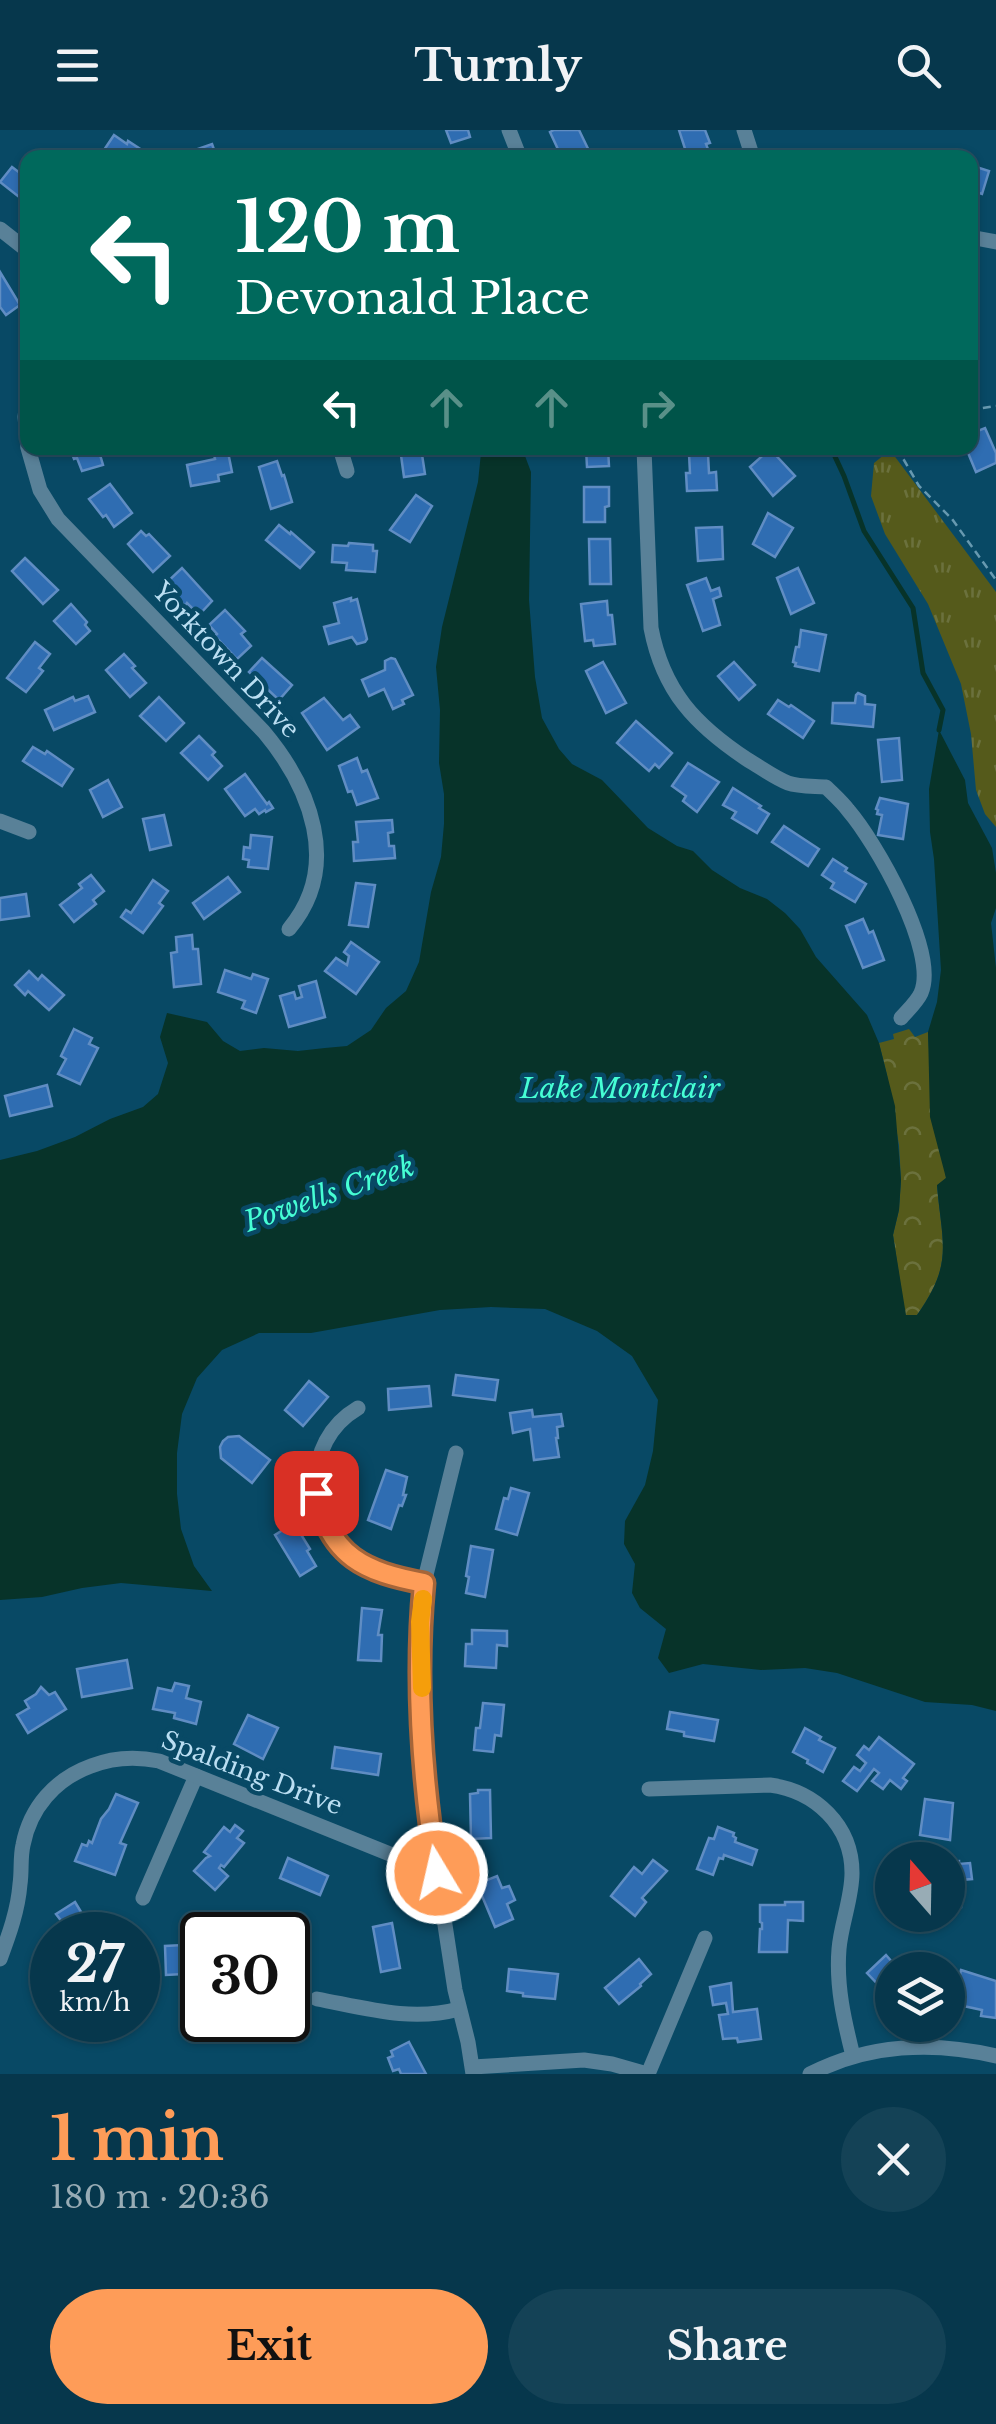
<!DOCTYPE html>
<meta charset="utf-8">
<style>
body{margin:0;font-family:"Libre Baskerville",serif;background:#144256;color:#f1f3f6;height:100vh;display:flex;flex-direction:column;font-size:38px;white-space:nowrap}
*{box-sizing:border-box;margin:0}
p{font-size:32px;color:#98acb5}
.icon{flex:none;width:55px;height:55px;fill:none;stroke:currentColor;stroke-width:2;stroke-linecap:round;stroke-linejoin:round}
.map{position:relative;height:1944px;overflow:hidden}
.side{display:flex;flex-direction:column;background:#06374c;flex:1}
.side>*{flex:none}
.top-card{position:absolute;left:20px;top:20px;width:958px;height:305px;border-radius:20px;box-shadow:0 2px 8px #0004,0 0 0 2px #275164;background:#00695c;color:#fff;overflow:hidden}
.needle{width:65px;rotate:340deg}
.controls{position:absolute;left:875px;top:1712px;display:grid;gap:20px}
.controls a{display:grid;place-items:center;width:90px;height:90px;border-radius:50%;background:#06374c;box-shadow:0 2px 8px #0004,0 0 0 2px #275164;font-size:50px}
.speed{position:absolute;left:30px;top:1782px;display:flex;gap:20px;font-size:50px;font-weight:700;text-align:center}
.speed>*{display:grid;place-content:center;width:130px;height:130px;border-radius:50%;background:#06374c;box-shadow:0 2px 8px #0004,0 0 0 2px #275164;line-height:1}
.speed small{font-size:25px;font-weight:400}
.speed .limit{border:5px solid #111;border-radius:15px;background:#fff;color:#111}
.pin{position:absolute;display:grid;place-items:center;width:85px;height:85px;color:#fff;margin:-42px;border-radius:20px;box-shadow:0 5px 15px #0006}
.me{position:absolute;width:110px;margin:-55px;rotate:351deg;stroke-linejoin:round;filter:drop-shadow(0 0 8px #0008)}
.turn{display:flex;align-items:center;gap:35px;height:210px;padding:0 50px;font-size:45px}
.turn .icon{width:130px;height:130px;stroke-width:2.5}
.turn b{display:block;font-size:70px;line-height:85px}
.lanes{display:flex;align-items:center;height:95px;padding:0 50px;background:#0003;justify-content:center;gap:50px;direction:ltr}
.lanes .off{opacity:.35}
.round{display:grid;place-items:center;flex:none;width:105px;height:105px;border-radius:52px;background:#144256}
.summary{display:flex;align-items:center;justify-content:space-between;height:170px;padding:0 50px}
h1{font-size:60px;font-weight:800;line-height:75px;color:#fe9c58}
.primary-button{display:flex;gap:20px;margin-top:auto;padding:20px 50px}
.primary-button a{flex:1;height:115px;border-radius:60px;background:#fe9c58;color:#111;font-size:40px;font-weight:800;line-height:115px;text-align:center}
.primary-button a+a{background:#144256;color:#f1f3f6}
header{display:flex;justify-content:space-between;align-items:center;height:130px;padding:0 50px;background:#06374c;font-size:45px;font-weight:800}
.map>svg:first-child{display:block}
</style>
<header><svg class="icon" aria-label="menu" viewBox="0 0 24 24"><path d="M4 6h16M4 12h16M4 18h16"/></svg>Turnly<svg class="icon" aria-label="search" viewBox="0 0 24 24"><circle cx="10" cy="10" r="6"/><path d="M15 15l6 6"/></svg></header>
<div class="map">
<svg width="996" height="1944" viewBox="0 0 996 1944">
<defs>
<pattern id="grass-tufts" width="24" height="20" patternUnits="userSpaceOnUse" patternTransform="scale(2.5)"><rect width="24" height="20" fill="#555a1b"/><path d="M3 7l-1-3M5 7V3M7 7l1-3M15 17l-1-3M17 17v-4M19 17l1-3" fill="none" stroke="#6b713d"/></pattern>
<pattern id="park-crowns" width="20" height="18" patternUnits="userSpaceOnUse" patternTransform="scale(2.5)"><rect width="20" height="18" fill="#555a1b"/><path d="M2 6a3 3 0 1 1 6 0M12 15a3 3 0 1 1 6 0" fill="none" stroke="#6b713d"/></pattern>
</defs>
<rect width="100%" height="100%" fill="#084965"/>
<polygon fill="url(#grass-tufts)" points="890,320 996,462 996,697 985,684 976,660 971,604 961,554 928,474 885,404 871,366 874,333"/>
<path fill="url(#park-crowns)" d="M909 899 915 907 928 902 930 936 946 1048 937 1056C942 1114 954 1133 917 1185H905L893 1105 899 1080 901 1050 899 1015 887 945 879 913 894 909 893 904Z"/>
<path fill="#073329" d="M484 318H522L531 342 529 470 535 547 542 588 559 619 572 634 602 650 648 698 677 716 693 721 712 740 740 758 767 769 785 783 800 799 816 827 867 885 879 913 895 976 901 1050 899 1080 893 1105 906 1185H917C954 1133 942 1114 937 1055L946 1048 930 987 928 902 937 872 941 840 934 729 930 702 929 659 939 600 965 650 968 673 992 718 996 743V778L991 793 996 838V1581L972 1575 925 1572 837 1543 805 1538 761 1540 703 1534 669 1543 658 1528 666 1499 640 1478 632 1463 635 1434 624 1414 625 1391 645 1355 653 1321 658 1270 632 1226 597 1201 545 1179 491 1177 440 1180 311 1203H259L222 1220 197 1248 182 1284 177 1323V1364L181 1399 194 1436 212 1461 121 1453 82 1458 42 1467 0 1470V1030L37 1021 75 1007 110 989 143 977 158 964 168 933 160 907 167 883 207 892 223 911 240 921 264 918 298 921 325 918 347 916 371 900 386 878 406 861 419 832 431 762 441 727 444 694V664L439 633 440 580 436 537 442 497 478 352 481 323Z"/>
<g fill="none" stroke-linecap="round" stroke-linejoin="round">
<polyline stroke="#073329" stroke-width="5" points="831,318 844,346 864,401 913,478 923,543 943,580 939,600"/>
</g>
<g fill="#2f6db2" stroke="#608dc3" stroke-width="2.5">
<polygon points="446,0 468,0 470,7 451,13"/>
<polygon points="554,0 579,0 591,25 586,28 562,28 550,2"/>
<polygon points="679,0 705,0 710,13 706,14 710,25 688,28"/>
<polygon points="114,5 127,14 128,11 151,26 115,28 104,20"/>
<polygon points="212,14 217,28 172,28"/>
<polygon points="868,23 910,24 910,28 868,28"/>
<polygon points="970,35 989,41 982,64 970,60"/>
<polygon points="12,37 28,49 28,74 0,52"/>
<polygon points="0,142 20,175 6,185 0,177"/>
<polygon points="985,298 996,323 996,333 976,342 966,318 970,318 970,304"/>
<polygon points="70,318 98,318 103,335 82,341 77,328 74,329"/>
<polygon points="400,318 421,318 425,344 404,347"/>
<polygon points="586,318 608,318 609,336 587,337"/>
<polygon points="770,319 795,346 773,366 750,337"/>
<polygon points="228,322 232,342 218,345 219,351 191,356 187,335 215,329 214,325"/>
<polygon points="689,324 708,324 709,343 716,342 717,360 687,361 686,343 690,343"/>
<polygon points="277,331 282,346 284,345 292,372 271,379 259,337"/>
<polygon points="110,354 132,383 114,397 106,385 103,387 89,369"/>
<polygon points="584,357 609,357 609,376 605,377 605,392 584,392"/>
<polygon points="416,365 432,376 410,412 390,400"/>
<polygon points="768,383 793,398 775,427 753,414"/>
<polygon points="279,395 290,404 291,402 314,422 300,438 266,410"/>
<polygon points="722,397 723,429 698,431 696,398"/>
<polygon points="141,401 146,406 149,404 170,426 153,442 128,414"/>
<polygon points="589,409 610,409 611,454 590,454"/>
<polygon points="349,413 373,415 373,421 377,421 375,442 346,440 347,433 332,432 333,415 348,416"/>
<polygon points="25,428 58,460 43,474 12,441"/>
<polygon points="182,438 212,471 199,485 187,473 185,476 164,455"/>
<polygon points="798,438 814,473 791,484 777,448"/>
<polygon points="706,448 711,461 719,458 721,466 713,469 720,495 703,501 687,455"/>
<polygon points="351,468 351,471 357,469 367,509 365,512 357,514 352,507 329,514 324,497 339,493 334,473"/>
<polygon points="607,471 608,485 612,485 615,514 594,516 593,510 585,511 581,474"/>
<polygon points="71,474 87,492 85,495 90,501 76,514 54,491"/>
<polygon points="225,480 245,501 241,504 251,516 237,529 215,506 217,504 209,495"/>
<polygon points="801,500 826,505 819,541 795,536 796,533 793,532 796,517 799,517"/>
<polygon points="35,512 50,524 39,538 43,541 26,562 7,548"/>
<polygon points="124,524 135,536 132,538 146,553 130,567 106,540"/>
<polygon points="262,528 292,555 279,570 249,542"/>
<polygon points="391,528 395,529 413,565 402,570 404,574 393,579 384,559 369,566 362,550 385,540 385,531"/>
<polygon points="603,532 626,573 606,583 586,541"/>
<polygon points="734,532 755,555 739,570 718,546"/>
<polygon points="858,563 865,566 865,574 875,575 873,597 832,593 833,573 855,573 856,565"/>
<polygon points="88,566 95,582 54,600 45,580 73,567 75,571"/>
<polygon points="159,567 184,593 166,611 140,586"/>
<polygon points="324,568 343,590 350,585 359,597 327,620 302,583"/>
<polygon points="778,570 789,577 791,575 814,591 803,608 768,584"/>
<polygon points="636,591 672,623 659,638 655,634 649,641 617,613"/>
<polygon points="199,606 215,622 212,625 222,636 208,650 181,623"/>
<polygon points="899,608 902,650 882,652 878,610"/>
<polygon points="33,617 45,624 47,621 73,639 62,656 23,631"/>
<polygon points="357,628 362,642 367,640 378,668 357,675 352,661 348,662 339,636"/>
<polygon points="688,633 719,652 697,682 683,671 686,666 672,656"/>
<polygon points="245,644 267,674 269,672 273,678 266,682 265,680 259,684 255,679 245,686 225,659"/>
<polygon points="108,650 122,677 103,687 90,660"/>
<polygon points="733,658 761,676 759,678 769,684 757,703 732,688 736,682 723,675"/>
<polygon points="880,668 908,674 903,709 878,705 882,685 877,684 878,680 876,679"/>
<polygon points="164,685 171,715 150,720 143,689"/>
<polygon points="392,690 393,702 388,703 389,716 394,716 395,728 354,731 353,712 358,712 356,692"/>
<polygon points="784,696 819,719 808,736 772,712"/>
<polygon points="251,705 272,707 268,739 248,737 249,730 243,729 244,717 250,718"/>
<polygon points="833,729 847,738 845,741 866,754 855,772 831,758 834,753 822,745"/>
<polygon points="91,745 104,761 93,770 96,774 74,792 60,775 82,758 79,754"/>
<polygon points="228,747 240,762 204,789 193,773"/>
<polygon points="153,750 168,761 159,773 163,776 143,803 121,787 126,780 131,783"/>
<polygon points="356,753 375,755 368,797 349,795"/>
<polygon points="26,764 29,786 0,790 0,768"/>
<polygon points="863,789 869,803 873,801 884,830 863,838 846,796"/>
<polygon points="192,805 193,819 198,819 201,854 174,857 171,823 177,822 176,807"/>
<polygon points="351,812 379,832 356,864 325,841 336,828 347,835 349,826 344,822"/>
<polygon points="225,840 251,849 253,844 268,849 256,883 242,878 245,871 218,862"/>
<polygon points="29,841 38,850 42,845 64,865 49,880 28,861 25,865 15,855"/>
<polygon points="316,851 325,887 289,897 280,866 294,862 296,869 302,867 299,856"/>
<polygon points="74,899 92,908 89,914 98,918 80,954 58,944 66,929 61,926"/>
<polygon points="47,955 52,976 10,986 5,966"/>
<polygon points="456,1245 498,1250 495,1270 453,1265"/>
<polygon points="309,1251 328,1267 303,1296 285,1280"/>
<polygon points="429,1256 431,1276 389,1280 388,1259"/>
<polygon points="532,1280 533,1287 561,1284 563,1296 557,1297 558,1308 556,1308 559,1327 534,1330 530,1299 513,1303 510,1283"/>
<polygon points="239,1306 270,1330 252,1353 221,1328 220,1317 223,1311 228,1307"/>
<polygon points="386,1340 407,1347 403,1365 406,1365 402,1376 399,1375 391,1399 368,1390"/>
<polygon points="511,1358 529,1363 517,1405 496,1399 504,1368 508,1369"/>
<polygon points="294,1393 310,1419 307,1421 316,1436 300,1446 275,1405"/>
<polygon points="471,1416 493,1420 485,1467 466,1463 469,1447 466,1446"/>
<polygon points="362,1478 382,1480 378,1505 382,1505 381,1531 358,1530"/>
<polygon points="472,1500 507,1501 507,1516 497,1515 496,1538 465,1536 466,1514 472,1514"/>
<polygon points="127,1530 132,1558 82,1567 77,1539"/>
<polygon points="175,1553 189,1556 186,1568 201,1572 196,1594 174,1588 175,1583 153,1579 158,1558 172,1561"/>
<polygon points="41,1557 49,1565 55,1562 66,1579 28,1603 17,1585 29,1578 25,1571 36,1564"/>
<polygon points="483,1573 504,1575 501,1606 495,1605 493,1622 474,1620 476,1598 480,1598"/>
<polygon points="670,1582 718,1590 714,1611 684,1606 684,1602 667,1599"/>
<polygon points="248,1585 278,1598 263,1629 234,1614"/>
<polygon points="805,1598 821,1607 819,1610 835,1618 823,1642 807,1633 808,1630 793,1622"/>
<polygon points="879,1607 914,1634 903,1648 907,1651 901,1659 890,1650 883,1659 872,1651 879,1643 874,1639 857,1661 843,1651 854,1637 860,1641 866,1633 857,1625 864,1616 869,1620"/>
<polygon points="335,1617 381,1624 378,1645 332,1638"/>
<polygon points="478,1660 490,1660 491,1708 471,1709 470,1664 478,1663"/>
<polygon points="116,1664 138,1673 120,1713 126,1715 115,1745 75,1731 82,1714 87,1716 89,1711 92,1713 101,1689 109,1679"/>
<polygon points="925,1669 953,1673 950,1710 920,1705"/>
<polygon points="235,1695 243,1701 237,1708 244,1713 224,1737 221,1735 219,1738 228,1746 215,1760 194,1741 206,1728 210,1726 204,1722 224,1697 230,1702"/>
<polygon points="718,1697 734,1703 733,1706 736,1708 735,1712 757,1720 752,1735 724,1725 723,1729 719,1728 713,1745 697,1739 709,1708 714,1709"/>
<polygon points="288,1728 328,1746 320,1765 280,1748"/>
<polygon points="653,1730 667,1741 642,1768 646,1772 635,1786 611,1766 634,1737 642,1744"/>
<polygon points="959,1731 959,1734 970,1733 972,1749 961,1750 961,1777 948,1778 948,1732"/>
<polygon points="497,1746 502,1758 509,1756 515,1770 507,1774 513,1789 495,1797 477,1754"/>
<polygon points="75,1772 95,1805 72,1805 56,1784"/>
<polygon points="785,1772 803,1772 803,1791 788,1790 787,1822 759,1822 760,1799 762,1799 762,1793 760,1792 760,1775 785,1775"/>
<polygon points="392,1793 400,1838 381,1842 373,1797"/>
<polygon points="183,1815 183,1818 202,1817 202,1843 166,1845 165,1816"/>
<polygon points="886,1825 899,1840 892,1840 892,1865 890,1867 867,1843"/>
<polygon points="639,1829 651,1844 640,1854 641,1856 619,1874 605,1858"/>
<polygon points="509,1839 558,1844 555,1869 523,1866 523,1863 507,1861"/>
<polygon points="961,1840 996,1851 996,1888 981,1886 982,1880 954,1874"/>
<polygon points="731,1853 733,1882 757,1879 761,1909 738,1912 737,1908 723,1909 719,1885 728,1884 726,1873 713,1875 710,1857"/>
<polygon points="409,1912 426,1944 401,1944 399,1939 393,1941 388,1928 393,1926 391,1921"/>
</g>
<g fill="none" stroke-linecap="round" stroke-linejoin="round">
<g stroke="#6799b0" stroke-width="2.5" stroke-dasharray="8 5" stroke-linecap="butt">
<polyline points="970,280 996,276"/>
<polyline points="897,318 919,356 952,389 996,450"/>
</g>
<g stroke="#598198" stroke-width="15">
<polyline points="509,0 520,28"/>
<polyline points="744,0 753,28"/>
<polyline points="0,99 28,121"/>
<polyline points="970,107 996,112"/>
<polyline points="28,263 25,287 28,317"/>
<path d="M28 318 40 360 58 389 264 602C310 657 342 736 289 799"/>
<polyline points="340,318 347,341"/>
<path d="M644 318 651 498C663 561 695 595 748 630 760 637 775 648 788 653 799 657 815 656 826 657 834 665 842 672 848 680 875 711 939 822 921 863 917 872 907 881 901 888"/>
<polyline points="0,691 29,702"/>
<path d="M358 1278C300 1312 305 1394 357 1431 376 1444 401 1448 424 1453"/>
<polyline points="456,1323 424,1453 420,1492 424,1646 429,1691 455,1860 468,1912 473,1944"/>
<path d="M649 1659 770 1655C815 1661 852 1695 852 1743 852 1768 841 1794 839 1819 836 1856 844 1890 853 1926"/>
<polyline points="143,1768 196,1646"/>
<path d="M0 1829C9 1805 18 1780 20 1754 22 1741 20 1728 23 1715 30 1678 55 1649 91 1636 114 1627 135 1626 159 1631L437 1743"/>
<path d="M317 1869C365 1878 411 1892 459 1879"/>
<polyline points="473,1937 584,1930 612,1934 647,1944"/>
<polyline points="648,1944 705,1808"/>
<path d="M810 1944C868 1914 933 1911 996 1926"/>
</g>
</g>
<g fill="none" stroke-linecap="round" stroke-linejoin="round">
<defs>
<path id="route" d="M316 1363C330 1427 365 1442 424 1453 415 1548 422 1649 437 1743"/>
</defs>
<use href="#route" stroke="#a56539" stroke-width="25"/>
<use href="#route" stroke="#fe9c58" stroke-width="18"/>
<polyline stroke="#f59e0b" stroke-width="18" points="422,1558 420,1492 423,1469"/>
</g>
<g text-anchor="middle" dominant-baseline="central" stroke-width="9" stroke-linejoin="round" paint-order="stroke">
<g font-size="25" fill="#badef2" stroke="#084965">
<text transform="translate(226 530) rotate(47)">Yorktown Drive</text>
<text transform="translate(252 1643) rotate(21)">Spalding Drive</text>
</g>
<g font-size="28" font-style="italic" fill="#46fed4" stroke="#084965">
<text x="620" y="958">Lake Montclair</text>
<text transform="translate(329 1064) rotate(-19)">Powells Creek</text>
</g>
</g>
</svg>
<div class="controls">
<a><svg class="needle" viewBox="-14 -14 28 28"><path d="M0-13l5 13h-10z" fill="#e53935"/><path d="M0 13l5-13h-10z" fill="#98acb5"/></svg></a>
<a><svg class="icon" aria-label="layers" viewBox="0 0 24 24"><path d="M12 4l9 5-9 5-9-5zM3 14l9 5 9-5"/></svg></a>
</div>
<div class="speed"><div>27<small>km/h</small></div><div class="limit">30</div></div>
<div class="pin" style="left:316px;top:1363px;background:#d93025"><svg class="icon" aria-label="arrive" viewBox="0 0 24 24"><path d="M6 21V4h12l-3 4 3 4H6"/></svg></div>
<svg class="me" style="left:437px;top:1743px" viewBox="-20 -20 40 40"><circle r="17" fill="#fe9c58" stroke="#fff" stroke-width="3"/><path d="M0-11L8 9 0 5-8 9z" fill="#fff"/></svg>
<div class="top-card">
<div class="turn"><svg class="icon" aria-label="left" viewBox="0 0 24 24"><path d="M17 20v-9H6M10 6l-5 5 5 5"/></svg><div><b>120 m</b>Devonald Place</div></div>
<div class="lanes"><svg class="icon" aria-label="left" viewBox="0 0 24 24"><path d="M17 20v-9H6M10 6l-5 5 5 5"/></svg><svg class="icon off" aria-label="ahead" viewBox="0 0 24 24"><path d="M12 20V5M6 11l6-6 6 6"/></svg><svg class="icon off" aria-label="ahead" viewBox="0 0 24 24"><path d="M12 20V5M6 11l6-6 6 6"/></svg><svg class="icon off" aria-label="right" viewBox="0 0 24 24"><path d="M7 20v-9h11M14 6l5 5-5 5"/></svg></div>
</div>
</div>
<section class="side">
<div class="summary"><div><h1>1 min</h1><p>180 m · 20:36</p></div><a class="round"><svg class="icon" aria-label="close" viewBox="0 0 24 24"><path d="M6 6l12 12M18 6L6 18"/></svg></a></div>
<div class="primary-button"><a>Exit</a><a>Share</a></div>
</section>
